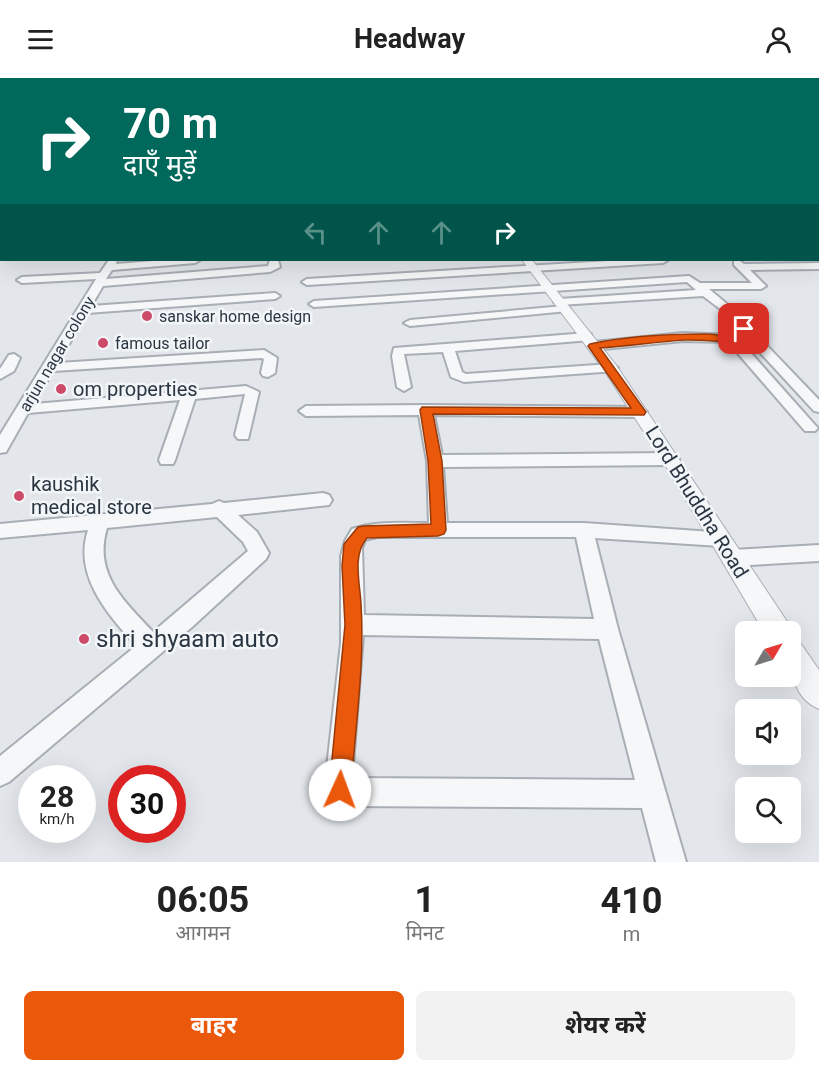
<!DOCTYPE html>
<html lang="hi">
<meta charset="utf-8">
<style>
body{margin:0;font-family:Roboto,"Noto Sans Devanagari",sans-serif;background:#f2f2f2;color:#222;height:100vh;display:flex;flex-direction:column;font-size:22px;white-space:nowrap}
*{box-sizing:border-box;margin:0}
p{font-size:20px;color:#767676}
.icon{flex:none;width:33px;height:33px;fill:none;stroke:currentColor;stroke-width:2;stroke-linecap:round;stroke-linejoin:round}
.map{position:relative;height:784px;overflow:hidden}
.details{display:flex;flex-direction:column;background:#fff;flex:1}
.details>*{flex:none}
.hud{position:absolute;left:0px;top:0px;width:819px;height:183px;box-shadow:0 6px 24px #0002;background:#00695c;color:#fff;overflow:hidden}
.needle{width:39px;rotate:52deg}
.fabs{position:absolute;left:735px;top:543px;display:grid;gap:12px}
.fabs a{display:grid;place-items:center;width:66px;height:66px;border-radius:9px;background:#fff;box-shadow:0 6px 24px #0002;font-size:30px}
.speed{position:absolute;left:18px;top:687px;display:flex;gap:12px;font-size:30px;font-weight:700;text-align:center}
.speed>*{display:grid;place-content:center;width:78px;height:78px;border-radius:50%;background:#fff;box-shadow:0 6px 24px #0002;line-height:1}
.speed small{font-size:15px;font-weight:400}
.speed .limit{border:9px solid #d22;background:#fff;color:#111}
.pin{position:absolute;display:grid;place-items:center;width:51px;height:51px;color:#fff;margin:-26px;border-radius:12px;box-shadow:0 3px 9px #0006}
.me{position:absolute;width:66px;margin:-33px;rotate:2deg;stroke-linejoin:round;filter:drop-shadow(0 0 4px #0008)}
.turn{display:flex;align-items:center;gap:21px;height:126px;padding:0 24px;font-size:27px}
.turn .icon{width:78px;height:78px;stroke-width:2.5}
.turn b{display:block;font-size:42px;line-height:51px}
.lanes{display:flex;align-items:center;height:57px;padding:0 24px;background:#0003;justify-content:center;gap:30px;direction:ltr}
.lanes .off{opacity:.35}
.eta{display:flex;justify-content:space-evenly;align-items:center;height:102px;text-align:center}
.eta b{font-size:36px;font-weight:700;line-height:42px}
.cta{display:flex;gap:12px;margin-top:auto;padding:12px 24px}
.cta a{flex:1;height:69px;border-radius:9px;background:#ea580c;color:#fff;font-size:24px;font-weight:700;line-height:69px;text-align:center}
.cta a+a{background:#f2f2f2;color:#222}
header{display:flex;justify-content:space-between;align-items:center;height:78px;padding:0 24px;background:#fff;font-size:27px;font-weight:700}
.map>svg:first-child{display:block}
</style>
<header><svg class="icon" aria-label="menu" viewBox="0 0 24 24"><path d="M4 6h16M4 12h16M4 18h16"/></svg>Headway<svg class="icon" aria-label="person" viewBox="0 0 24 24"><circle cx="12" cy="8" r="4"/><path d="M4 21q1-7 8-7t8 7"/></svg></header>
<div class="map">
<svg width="819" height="784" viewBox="0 0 819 784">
<rect width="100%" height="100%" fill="#e3e7eb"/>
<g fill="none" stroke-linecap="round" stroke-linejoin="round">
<defs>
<g id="minor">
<polygon points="2,84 2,89 1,89 0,85"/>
<rect x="818" y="99" width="1" height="4"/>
<rect x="0" y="100" width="2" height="4"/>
<rect x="0" y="148" width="2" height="6"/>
<polygon points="818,155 819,155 819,161 818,160"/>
<rect x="0" y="164" width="2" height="6"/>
<polygon points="109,182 117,182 116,186 166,182 200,182 195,185 112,192 106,201 268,188 270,182 278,182 280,189 270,194 103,208 91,228 275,215 280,218 275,221 87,235 58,285 264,272 277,280 275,295 268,299 263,298 261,295 264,281 262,280 53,293 34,326 246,308 259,314 248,361 238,361 235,357 245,316 195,321 175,382 173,386 161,386 159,382 180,322 28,335 6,374 0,375 0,357 96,201 22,205 17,202 22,199 100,195"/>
<polygon points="625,182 668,182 663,185 307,207 302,204 307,201"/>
<polygon points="734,183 740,183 744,186 819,185 819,191 750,192 766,208 761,211 709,211 727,226 819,322 819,334 814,333 719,230 703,218 559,227 554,224 559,221 696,212 687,204 314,229 309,226 314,223 689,198 700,205 752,205 734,187"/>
<polygon points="564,228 570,231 568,233 410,248 404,245 410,242"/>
<polygon points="587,255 591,256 591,262 455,273 462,294 466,296 611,286 618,290 616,293 464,304 451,299 443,274 404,276 411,309 404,313 397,309 392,278 394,270"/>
<polygon points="683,255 735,257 815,347 818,350 815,353 805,353 728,264 683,263 594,272 588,268 594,264"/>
<polygon points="14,276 20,280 14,293 0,301 0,291 9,277"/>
<path d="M426 327 640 329 647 334 640 339 434 337 442 377 671 375 677 377 679 381 677 385 671 387 443 389 447 445H584L727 455 729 460 727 465 720 468 595 460 618 551 686 784H656L642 730 344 728C333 723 329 718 325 707L341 565V478L345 463 352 451C377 443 403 445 429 445L427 383 419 337 306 338 299 333 306 328ZM377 459H576L594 541 364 537 362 470 365 462ZM363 557 599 561 635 702 352 700Z"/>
<path d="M323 415 329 417 332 422 329 427 238 437 257 454 269 475 266 481 192 549 9 704 0 708V678L136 568C108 536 73 498 88 452L0 460V446L212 426 219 423 224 425ZM217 439 243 464 248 473 153 554C124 523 93 496 107 450Z"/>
<polygon points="819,467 819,483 732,488 725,486 722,480 725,474 732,472"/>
</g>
<g id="tertiary">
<polygon points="522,182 532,182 616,287 788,545 792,554 790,557 790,554 764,554 664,385 604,292"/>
<path d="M790 559 799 563 819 592V631C790 619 790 586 790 559Z"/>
</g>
<rect id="primary" x="818" y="80" width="1" height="6"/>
</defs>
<use href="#minor" stroke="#a8aeb5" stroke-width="4"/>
<use href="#tertiary" stroke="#a8aeb5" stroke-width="2"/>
<use href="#primary" stroke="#a3acb7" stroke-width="2"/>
<use href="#minor" fill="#f6f7f9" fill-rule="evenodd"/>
<use href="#tertiary" fill="#f6f7f9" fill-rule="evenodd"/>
<use href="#primary" fill="#fff" fill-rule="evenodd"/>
</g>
<linearGradient id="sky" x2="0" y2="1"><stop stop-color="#8bb5dc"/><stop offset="0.42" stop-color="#f2f4f6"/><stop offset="1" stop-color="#f2f4f6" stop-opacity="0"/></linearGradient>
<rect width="819" height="190" fill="url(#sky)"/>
<path fill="#ea580c" stroke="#983908" stroke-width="1.5" d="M744 248 757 257V262C733 267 709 261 684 262 656 264 628 268 600 270L646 334 644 337 433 336 442 383 446 452 444 456 438 458 367 460C352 477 360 505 361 526 365 586 355 651 351 712L348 720 340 723 332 720 329 712 345 547 342 488 344 466 358 449 363 448 431 446 428 383 420 332 422 329 631 330 588 268 590 266C626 258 667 256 704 256 717 256 735 260 746 258L740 251Z"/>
<g fill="#cd4b68" stroke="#f3f6f8" stroke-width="2">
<circle cx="147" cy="238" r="6"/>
<circle cx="103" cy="265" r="6"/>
<circle cx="61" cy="311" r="6"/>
<circle cx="19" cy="418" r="6"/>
<circle cx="84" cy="561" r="6"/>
</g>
<g text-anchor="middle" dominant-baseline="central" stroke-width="5" stroke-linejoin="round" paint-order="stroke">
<g font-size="16" fill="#2b3643" stroke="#f3f6f8" text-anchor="start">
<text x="159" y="238">sanskar home design</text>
<text x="115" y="265">famous tailor</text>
</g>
<g font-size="16" fill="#2b3643" stroke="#f3f6f8">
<text transform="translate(57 276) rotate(-59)">arjun nagar colony</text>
</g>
<g font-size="20" fill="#2b3643" stroke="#f3f6f8" text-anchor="start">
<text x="73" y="311">om properties</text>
<text x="31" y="406">kaushik<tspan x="31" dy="23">medical store</tspan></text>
</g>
<g font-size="20" fill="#2b3643" stroke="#f3f6f8">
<text transform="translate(697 424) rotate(58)">Lord Bhuddha Road</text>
</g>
<g font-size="24" fill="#2b3643" stroke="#f3f6f8" text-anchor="start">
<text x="96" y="561">shri shyaam auto</text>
</g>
</g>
</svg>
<div class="fabs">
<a><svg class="needle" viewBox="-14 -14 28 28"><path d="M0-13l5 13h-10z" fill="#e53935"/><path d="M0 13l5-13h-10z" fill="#767676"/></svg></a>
<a><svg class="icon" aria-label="sound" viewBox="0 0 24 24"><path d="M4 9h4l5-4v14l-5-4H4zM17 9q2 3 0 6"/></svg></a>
<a><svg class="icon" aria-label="search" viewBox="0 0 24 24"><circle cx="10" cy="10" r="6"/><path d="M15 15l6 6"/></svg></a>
</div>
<div class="speed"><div>28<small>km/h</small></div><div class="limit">30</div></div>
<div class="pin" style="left:744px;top:251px;background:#d93025"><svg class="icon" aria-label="arrive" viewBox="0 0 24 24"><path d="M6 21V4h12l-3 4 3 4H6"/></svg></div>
<svg class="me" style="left:340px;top:712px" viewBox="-20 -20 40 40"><circle r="19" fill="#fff"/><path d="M0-13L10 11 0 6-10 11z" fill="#ea580c"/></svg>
<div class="hud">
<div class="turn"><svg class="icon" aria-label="right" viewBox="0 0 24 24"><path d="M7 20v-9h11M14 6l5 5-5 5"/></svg><div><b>70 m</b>दाएँ मुड़ें</div></div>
<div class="lanes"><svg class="icon off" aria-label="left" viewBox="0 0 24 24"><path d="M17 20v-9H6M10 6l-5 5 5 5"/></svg><svg class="icon off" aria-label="ahead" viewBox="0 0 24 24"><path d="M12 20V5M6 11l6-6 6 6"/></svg><svg class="icon off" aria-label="ahead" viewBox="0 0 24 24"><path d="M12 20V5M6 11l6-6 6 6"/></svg><svg class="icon" aria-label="right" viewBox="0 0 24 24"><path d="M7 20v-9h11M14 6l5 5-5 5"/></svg></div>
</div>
</div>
<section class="details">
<div class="eta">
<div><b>06:05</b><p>आगमन</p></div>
<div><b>1</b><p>मिनट</p></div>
<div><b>410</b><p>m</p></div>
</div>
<div class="cta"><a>बाहर</a><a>शेयर करें</a></div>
</section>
